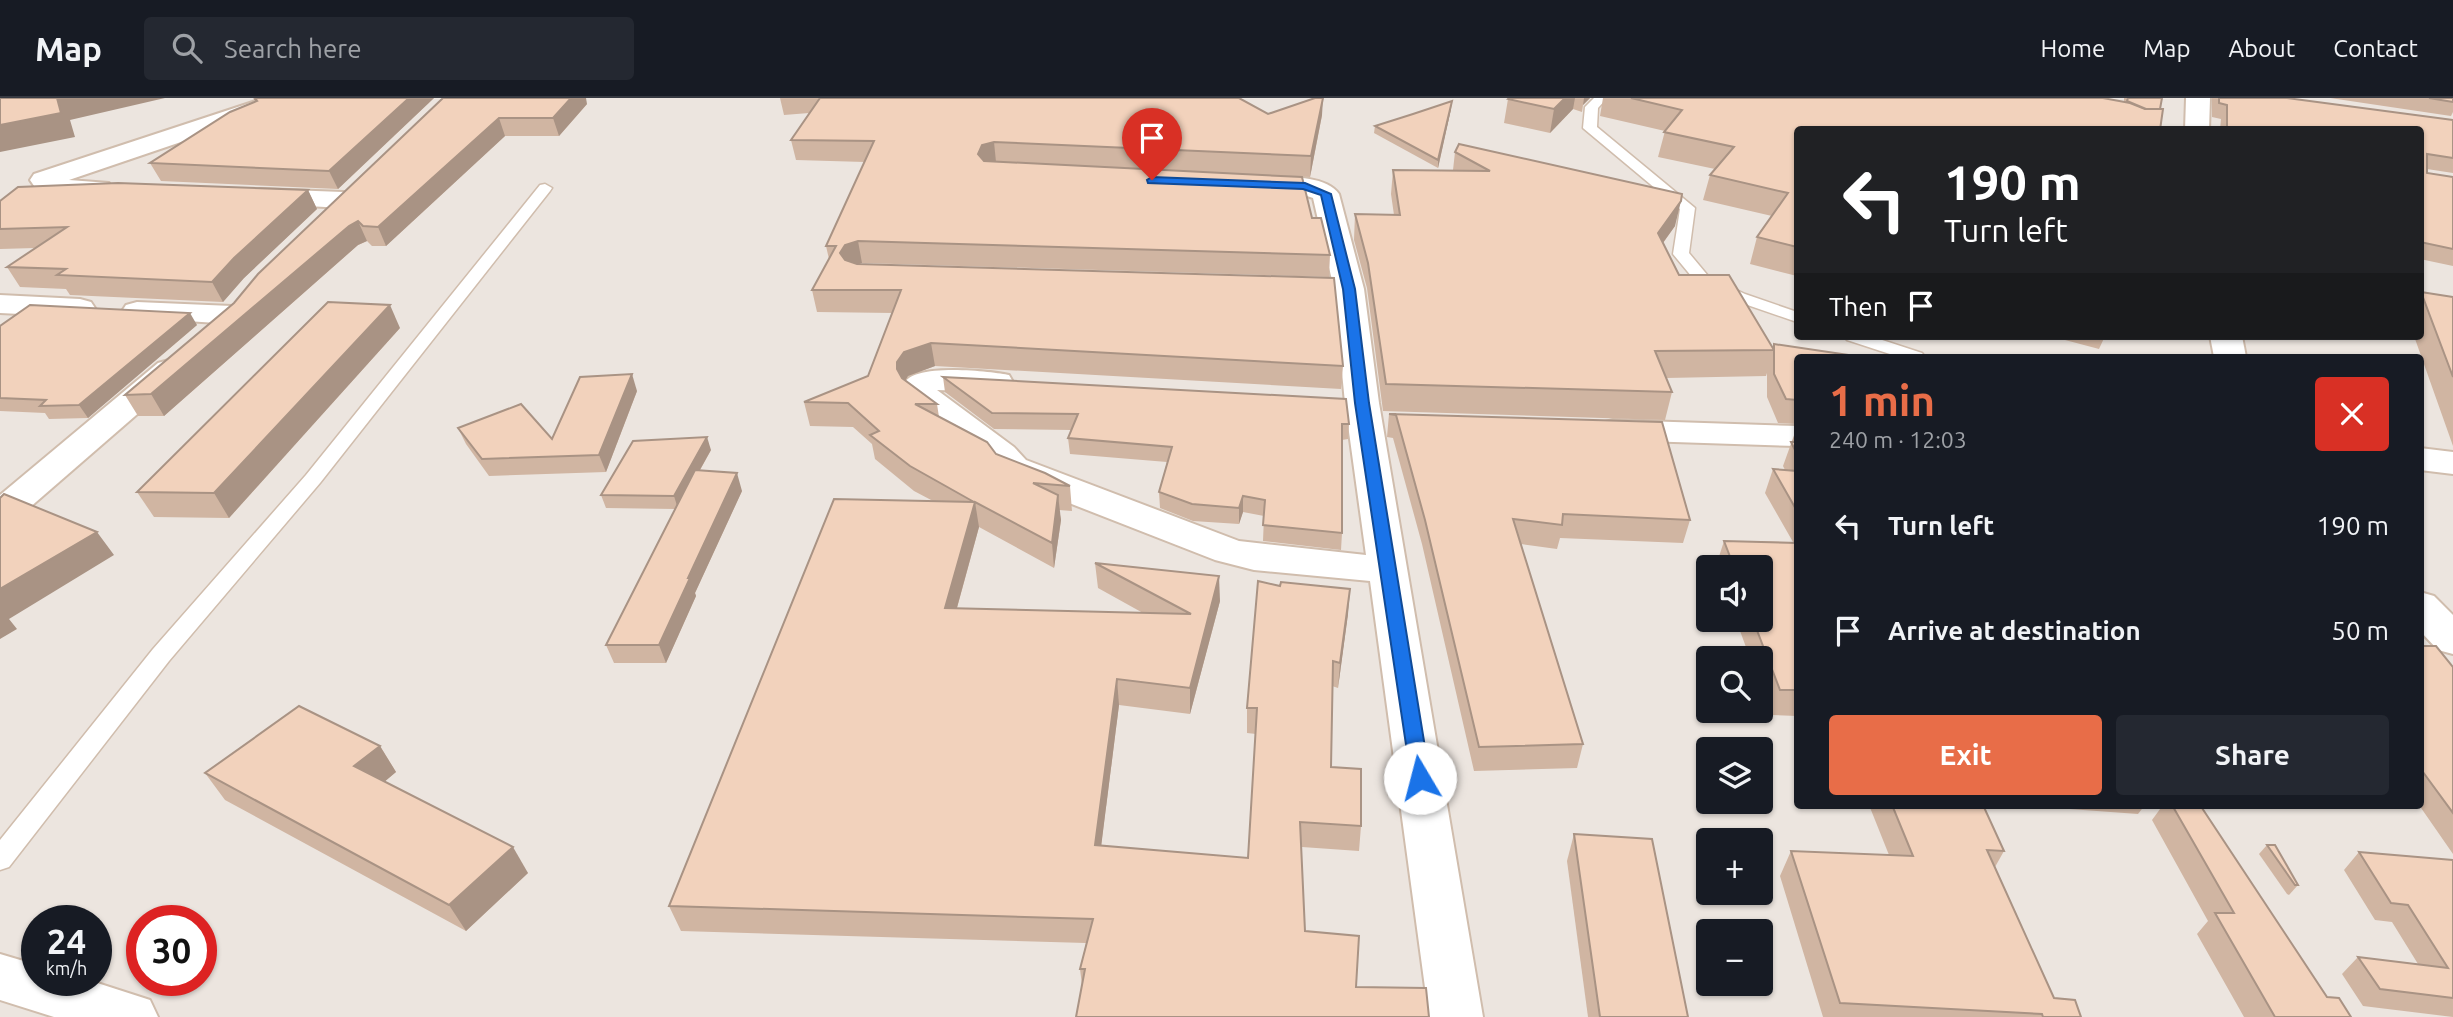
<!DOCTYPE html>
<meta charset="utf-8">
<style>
body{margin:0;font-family:Ubuntu,sans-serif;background:#242831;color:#f1f3f6;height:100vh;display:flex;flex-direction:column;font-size:26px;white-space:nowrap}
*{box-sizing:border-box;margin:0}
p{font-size:23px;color:#9ea1a6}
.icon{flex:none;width:38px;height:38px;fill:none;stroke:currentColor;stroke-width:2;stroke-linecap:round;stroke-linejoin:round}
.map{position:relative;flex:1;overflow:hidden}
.details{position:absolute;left:1794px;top:256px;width:630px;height:455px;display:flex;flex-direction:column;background:#171b24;border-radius:7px;box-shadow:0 2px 5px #0004}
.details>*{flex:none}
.hud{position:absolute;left:1794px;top:28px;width:630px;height:214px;border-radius:7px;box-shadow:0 2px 5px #0004;background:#202124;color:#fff;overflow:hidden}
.tools{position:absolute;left:1696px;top:457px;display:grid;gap:14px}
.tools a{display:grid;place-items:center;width:77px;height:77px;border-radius:7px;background:#171b24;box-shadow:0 2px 5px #0004;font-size:35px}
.speed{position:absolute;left:21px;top:807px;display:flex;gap:14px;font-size:35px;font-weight:700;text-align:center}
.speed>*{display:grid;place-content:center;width:91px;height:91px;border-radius:50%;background:#171b24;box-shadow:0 2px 5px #0004;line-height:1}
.speed small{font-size:18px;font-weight:400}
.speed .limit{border:10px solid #d22;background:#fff;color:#111}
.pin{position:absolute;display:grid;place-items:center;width:60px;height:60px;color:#fff;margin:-72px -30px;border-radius:50% 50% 50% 0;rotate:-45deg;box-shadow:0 0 7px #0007}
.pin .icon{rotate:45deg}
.me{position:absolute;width:77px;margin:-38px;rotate:352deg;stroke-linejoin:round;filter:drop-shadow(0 0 5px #0008)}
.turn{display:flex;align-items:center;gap:24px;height:147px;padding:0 35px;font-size:32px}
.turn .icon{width:91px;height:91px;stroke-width:2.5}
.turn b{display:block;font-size:49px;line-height:60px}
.then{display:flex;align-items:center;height:66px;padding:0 35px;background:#0003;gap:14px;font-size:26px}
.round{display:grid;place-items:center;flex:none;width:74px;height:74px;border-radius:7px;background:#242831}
.overview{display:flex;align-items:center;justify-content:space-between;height:119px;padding:0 35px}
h1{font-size:42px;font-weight:700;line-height:52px;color:#e86d48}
.action{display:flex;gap:14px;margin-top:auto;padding:14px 35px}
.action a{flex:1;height:80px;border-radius:7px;background:#e86d48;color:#fff;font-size:28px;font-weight:700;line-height:80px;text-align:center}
.action a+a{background:#242831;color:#f1f3f6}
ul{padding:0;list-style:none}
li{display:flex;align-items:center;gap:21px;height:105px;padding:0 35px}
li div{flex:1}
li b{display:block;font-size:26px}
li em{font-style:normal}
header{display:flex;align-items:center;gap:42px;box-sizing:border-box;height:98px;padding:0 35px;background:#171b24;border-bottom:2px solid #363941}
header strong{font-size:33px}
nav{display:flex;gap:38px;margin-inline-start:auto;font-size:24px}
.search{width:490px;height:63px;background:#242831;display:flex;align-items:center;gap:18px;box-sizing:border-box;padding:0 24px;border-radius:7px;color:#9ea1a6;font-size:26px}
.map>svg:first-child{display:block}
</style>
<header>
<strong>Map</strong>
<div class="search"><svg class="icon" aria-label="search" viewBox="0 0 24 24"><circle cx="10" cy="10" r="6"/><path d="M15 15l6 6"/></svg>Search here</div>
<nav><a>Home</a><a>Map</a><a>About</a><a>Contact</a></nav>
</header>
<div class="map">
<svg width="2453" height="919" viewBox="0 0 2453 919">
<rect width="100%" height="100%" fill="#fdf3e4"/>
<path fill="#ece5df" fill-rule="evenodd" d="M0 0H2453V919H0ZM1797 32H2420V238H1797ZM1797 259H2420V707H1797ZM1708 469H1760V522H1708ZM1708 560H1760V612H1708ZM1708 651H1760V704H1708ZM1708 742H1760V794H1708ZM37 822H96V882H37ZM142 822H201V882H142ZM1708 833H1760V886H1708Z"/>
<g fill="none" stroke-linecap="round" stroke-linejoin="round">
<defs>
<g id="service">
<polygon points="1594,0 1607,0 1598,10 1597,29 1695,110 1689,155 1709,179 1745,196 1797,214 1797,224 1733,202 1697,185 1673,156 1680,111 1583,30 1585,9"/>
<polygon points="545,86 552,90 550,93 320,385 169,563 9,769 0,772 0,742 153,551 306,377 540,87"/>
<polygon points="1844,238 1870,238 1922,255 1925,259 1899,259 1847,242"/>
</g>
<g id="minor">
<path d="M265 0H300L296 5 69 82 109 85 113 91 109 97C89 102 59 100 39 95L30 82 34 76Z"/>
<polygon points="2186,0 2210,0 2209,32 2185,32"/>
<path d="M1253 78C1276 79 1325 75 1339 96L1364 191 1379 305 1483 919H1429L1370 483 1254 472 1215 462 1000 378 990 363 908 302C879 260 992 273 1009 277L1013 284 1009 291 997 294 937 292 1014 349 1026 362 1239 443 1366 457 1345 305 1334 191 1313 100 1301 96 1244 92 1240 86 1244 80Z"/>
<polygon points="261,91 343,94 353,96 356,102 353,108 343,110 252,105 248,99 252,93"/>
<polygon points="0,197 80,201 91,204 95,210 91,216 80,219 0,215"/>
<polygon points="137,204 232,208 243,211 247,217 243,223 232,226 126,219 122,213 126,207"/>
<polygon points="2210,238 2242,238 2246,259 2214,259"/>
<polygon points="169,262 180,265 185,272 180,279 13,424 0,428 0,397 158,265"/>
<polygon points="1613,322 1797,328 1797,348 1613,342 1601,339 1596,332 1601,325"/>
<polygon points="2420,350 2453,354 2453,376 2420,372"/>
<polygon points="2420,494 2434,498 2453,517 2453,556 2438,552 2420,533"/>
<polygon points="0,856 37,867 37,882 88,882 150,902 158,919 54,919 0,902"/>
</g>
</defs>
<use href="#service" stroke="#d0bdad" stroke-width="3"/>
<use href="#minor" stroke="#d0bdad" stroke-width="4"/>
<use href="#service" fill="#fff" fill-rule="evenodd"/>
<use href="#minor" fill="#fff" fill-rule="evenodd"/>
</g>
<g fill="#d0b5a2">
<polygon points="434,0 338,91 161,83 150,65 256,3 255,1"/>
<polygon points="443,0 587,6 559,38 505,38 386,148 372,148 367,143 358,147 164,318 138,318 125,297 234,205"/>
<polygon points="780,0 1239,0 1268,16 1322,17 1310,79 1273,77 1312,120 1330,157 1329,179 862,165 859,166 1343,268 1341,291 935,268 908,278 905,283 937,306 939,319 996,356 1070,388 1072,413 1059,412 1061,422 1054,470 979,429 957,510 1143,515 1098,490 1095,465 1220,503 1190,616 1119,607 1101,748 1248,760 1256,636 1247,635 1247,610 1348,516 1338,590 1332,588 1331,669 1361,728 1359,753 1302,749 1082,887 1080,871 1086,845 681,833 669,808 933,403 914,393 875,361 872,346 853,329 810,328 804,304 868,278 893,215 817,214 812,192 829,161 826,148 865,64 796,62 791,42 809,15 784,17"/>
<polygon points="1509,0 1590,0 1583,7 1582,14 1573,11 1550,35 1504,25 1508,1"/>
<polygon points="1603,0 2103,0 2124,4 2124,0 2162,0 2160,11 1797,32 1797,178 1750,166 1757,139 1772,118 1703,102 1710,77 1715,71 1658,59 1665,33 1600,18"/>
<polygon points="2212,0 2287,0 2453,22 2453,75 2427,71 2427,75 2453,79 2453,168 2420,161 2420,32 2220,32 2221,21 2212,19"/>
<polygon points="2330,0 2453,0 2453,14 2451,18"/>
<polygon points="1451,11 1438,70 1374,35 1375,28"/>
<polygon points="1455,54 1675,128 1663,145 1679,177 1773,250 1774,246 1797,259 1797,326 1778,325 1767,299 1767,275 1766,278 1666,280 1672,294 1665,322 1383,313 1367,190 1354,142 1355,116 1394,117 1391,96 1393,72 1453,72"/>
<polygon points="308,92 317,111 244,180 223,204 70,197 66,191 20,189 7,169 35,150 0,151 0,103"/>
<polygon points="2421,194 2453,199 2453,348 2414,238 2420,238 2420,196"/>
<polygon points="197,227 88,320 49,321 45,315 0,313 0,228"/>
<polygon points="400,230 229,420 154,419 137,394"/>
<polygon points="2050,238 2105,238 2099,251"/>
<polygon points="943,279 1349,326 1348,341 1342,342 1342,435 1341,452 1263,443 1264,418 1243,414 1239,426 1193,423 1160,410 1159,394 1167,364 1070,356 1068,340 1072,332 994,331 945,294"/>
<polygon points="637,293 606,374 489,378 466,346 458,330 552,341"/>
<polygon points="1389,316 1662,324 1690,422 1683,445 1560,440 1557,451 1521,446 1583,646 1577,670 1474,673 1422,446 1393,340 1387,339"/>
<polygon points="1797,329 1797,618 1770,617 1760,590 1760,560 1750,560 1736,522 1760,522 1760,469 1716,469 1716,468 1724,443 1793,444 1765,395 1773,371 1785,372 1783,368"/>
<polygon points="711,352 700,372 742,393 695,495 696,498 666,565 614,565 606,547 675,411 606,410 601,397"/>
<polygon points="2420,548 2453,569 2453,756 2419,707 2420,707"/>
<polygon points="380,648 396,674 384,684 528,775 466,833 225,702 205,675"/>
<polygon points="1869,707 1983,707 2004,753 1995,769 2054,900 2081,919 1823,919 1780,778 1791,753 1889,757"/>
<polygon points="2014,707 2145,707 2138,716"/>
<polygon points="2163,707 2200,707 2327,899 2351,919 2244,919 2197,836 2208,823 2152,722"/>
<polygon points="1574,736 1688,919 1588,919 1567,763"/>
<polygon points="2267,747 2298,787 2289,797 2287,796 2259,756"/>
<polygon points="2359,754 2453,762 2453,919 2363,908 2342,876 2358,859 2418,866 2392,824 2375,822 2344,772"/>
</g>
<g fill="#a99384">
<polygon points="57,0 165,0 70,22 75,39 0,54 0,27"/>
<polygon points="409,0 434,0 338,91 329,73"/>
<polygon points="571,0 586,0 587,6 559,38 553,20"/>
<polygon points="1323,0 1322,17 1310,79 1311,58"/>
<polygon points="1565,0 1575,0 1573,11 1550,35 1554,11"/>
<polygon points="1584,0 1590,0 1583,7"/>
<polygon points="1452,3 1451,11 1438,70 1438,62"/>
<polygon points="499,20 505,38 386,148 378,129"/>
<polygon points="994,44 996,64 981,76 978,56 982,47"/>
<polygon points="308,92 317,111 244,180 223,204 212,184 234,160"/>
<polygon points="1681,103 1675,128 1652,160 1658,135"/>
<polygon points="358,123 367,143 358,147 164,318 151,296 349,128"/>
<polygon points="858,143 862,165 850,169 840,155 845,147"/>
<polygon points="390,207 400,230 229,420 214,395"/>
<polygon points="190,215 197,227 88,320 79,307"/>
<polygon points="931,245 935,268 908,278 902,288 897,271 897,264 904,254"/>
<polygon points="632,276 637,293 606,374 599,357"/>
<polygon points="707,339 711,352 678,411 674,398"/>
<polygon points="737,375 742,393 695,495 696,498 666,565 659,547 688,480"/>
<polygon points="1058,397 1061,422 1054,470 1052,445"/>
<polygon points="1243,398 1243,414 1239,426 1239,410"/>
<polygon points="975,404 979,429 950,535 945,510"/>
<polygon points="97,434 114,457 9,521 17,531 0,541 0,491"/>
<polygon points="1219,478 1220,503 1190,616 1190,590"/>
<polygon points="1350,491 1348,516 1338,590 1340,565"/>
<polygon points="1117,581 1119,607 1098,773 1095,747"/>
<polygon points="380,648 396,674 371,695 354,668"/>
<polygon points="513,749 528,775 466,833 449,807"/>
</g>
<g fill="#f2d2bc" stroke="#a99384" stroke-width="2">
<polygon points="0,0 57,0 61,15 0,27"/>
<polygon points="258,0 409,0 329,73 150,65 230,14 257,3 255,1"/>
<polygon points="443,0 571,0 553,20 499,20 378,129 363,128 358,123 349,128 151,296 125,297 234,205 258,176"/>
<polygon points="820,0 1239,0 1268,16 1315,0 1323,0 1311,58 994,44 982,47 978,56 984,63 1302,79 1312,120 1321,120 1330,157 858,143 845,147 840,155 845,162 857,166 1334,180 1343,268 931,245 904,254 897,264 897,271 902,280 937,306 915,306 987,344 996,356 1045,375 1070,388 1033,385 1058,397 1052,445 975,404 945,510 1191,516 1095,465 1219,478 1190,590 1117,581 1095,747 1248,760 1257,610 1247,610 1258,483 1280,488 1281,484 1350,491 1340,565 1333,563 1331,669 1361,671 1361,728 1300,724 1305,833 1359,838 1356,889 1426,890 1429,919 1076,919 1085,871 1080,871 1093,821 669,808 834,401 974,404 910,368 870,337 879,333 848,305 804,304 868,278 901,192 812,192 836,148 826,148 874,43 791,42"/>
<polygon points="1509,0 1565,0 1554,11 1508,1"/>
<polygon points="1631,0 2103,0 2130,5 2145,11 2163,11 2160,32 1797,32 1797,149 1757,139 1788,95 1710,77 1734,49 1664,34 1682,12"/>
<polygon points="2128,0 2162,0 2160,11 2146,11 2127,3"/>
<polygon points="2219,0 2287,0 2453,22 2453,60 2427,56 2427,75 2453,79 2453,151 2420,144 2420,32 2232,32 2227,31 2227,7 2219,5"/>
<polygon points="2429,0 2453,0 2453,4"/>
<polygon points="1452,3 1438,62 1375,28 1413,16"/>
<polygon points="1459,46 1682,96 1681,103 1658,135 1679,177 1729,177 1774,252 1655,253 1672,294 1386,286 1368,165 1355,116 1400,117 1393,72 1490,73 1455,54"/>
<polygon points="118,85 308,92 234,160 212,184 57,177 66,171 7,169 67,129 0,131 0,103 18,89"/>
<polygon points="2421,194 2453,199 2453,279"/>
<polygon points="328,204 390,207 214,395 137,394"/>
<polygon points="30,207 190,215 79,307 40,308 46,302 0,300 0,228"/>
<polygon points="1774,246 1862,259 1797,259 1797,302 1786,301 1774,276"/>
<polygon points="632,276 599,357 482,361 458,330 521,306 552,341 580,279"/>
<polygon points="943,279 1346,301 1349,326 1342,326 1342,435 1263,427 1265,402 1243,398 1239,410 1192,406 1159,394 1172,349 1068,340 1078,316 992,315"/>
<polygon points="1389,316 1662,324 1690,422 1563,416 1562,427 1513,421 1583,646 1479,649 1425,422 1396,317"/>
<polygon points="707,339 674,398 601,397 633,343"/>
<polygon points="1791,344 1797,344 1797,356"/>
<polygon points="1773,371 1797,373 1797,413"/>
<polygon points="695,372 737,375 688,480 690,480 659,547 606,547"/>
<polygon points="4,396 97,434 0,491 0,400"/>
<polygon points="1724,443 1797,445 1797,592 1780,592 1753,522 1760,522 1760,469 1734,469"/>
<polygon points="2420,548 2436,548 2453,569 2453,715 2420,670"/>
<polygon points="299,608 380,648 354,668 513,749 449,807 205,675"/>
<polygon points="1892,707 1983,707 2004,753 1987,752 2054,900 2075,902 2081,919 2043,919 2042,916 1840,905 1791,753 1913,758"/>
<polygon points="2172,707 2200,707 2327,899 2339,900 2351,919 2275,919 2215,815 2234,815"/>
<polygon points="1574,736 1652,741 1688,919 1600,919"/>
<polygon points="2267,747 2275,747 2298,787 2295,787"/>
<polygon points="2359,754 2453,762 2453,900 2380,891 2358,859 2448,870 2408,807 2391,805"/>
</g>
<polygon fill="#1a73e8" stroke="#114b97" stroke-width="2" points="1152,79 1305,85 1331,96 1355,191 1369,305 1430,680 1427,685 1420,687 1414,685 1411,680 1355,305 1343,191 1321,97 1303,91 1148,85 1147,82"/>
</svg>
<div class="tools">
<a><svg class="icon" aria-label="sound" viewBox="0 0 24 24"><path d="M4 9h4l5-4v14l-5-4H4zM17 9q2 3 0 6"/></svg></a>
<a><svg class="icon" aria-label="search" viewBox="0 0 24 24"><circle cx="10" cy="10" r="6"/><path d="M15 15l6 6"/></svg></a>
<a><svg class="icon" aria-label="layers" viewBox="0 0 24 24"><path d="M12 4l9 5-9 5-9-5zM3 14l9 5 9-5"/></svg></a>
<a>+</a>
<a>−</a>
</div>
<div class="speed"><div>24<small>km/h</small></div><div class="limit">30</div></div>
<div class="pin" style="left:1152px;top:82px;background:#d93025"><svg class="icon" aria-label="arrive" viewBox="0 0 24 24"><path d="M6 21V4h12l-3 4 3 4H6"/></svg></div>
<svg class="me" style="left:1420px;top:680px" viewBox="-20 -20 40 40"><circle r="19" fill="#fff"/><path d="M0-13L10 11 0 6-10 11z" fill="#1a73e8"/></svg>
<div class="hud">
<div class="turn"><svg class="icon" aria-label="left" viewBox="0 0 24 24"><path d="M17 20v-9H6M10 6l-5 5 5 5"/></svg><div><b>190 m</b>Turn left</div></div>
<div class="then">Then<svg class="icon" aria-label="arrive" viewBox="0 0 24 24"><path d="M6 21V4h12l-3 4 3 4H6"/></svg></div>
</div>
<section class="details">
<div class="overview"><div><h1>1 min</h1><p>240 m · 12:03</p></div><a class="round" style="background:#d93025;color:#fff"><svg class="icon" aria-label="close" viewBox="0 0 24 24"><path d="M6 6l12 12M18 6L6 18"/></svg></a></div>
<ul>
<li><svg class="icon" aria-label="left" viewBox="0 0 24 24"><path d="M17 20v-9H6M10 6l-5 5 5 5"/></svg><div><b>Turn left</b></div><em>190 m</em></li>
<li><svg class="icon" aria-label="arrive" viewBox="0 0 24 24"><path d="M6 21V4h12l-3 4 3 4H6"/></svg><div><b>Arrive at destination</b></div><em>50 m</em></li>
</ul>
<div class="action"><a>Exit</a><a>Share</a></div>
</section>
</div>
